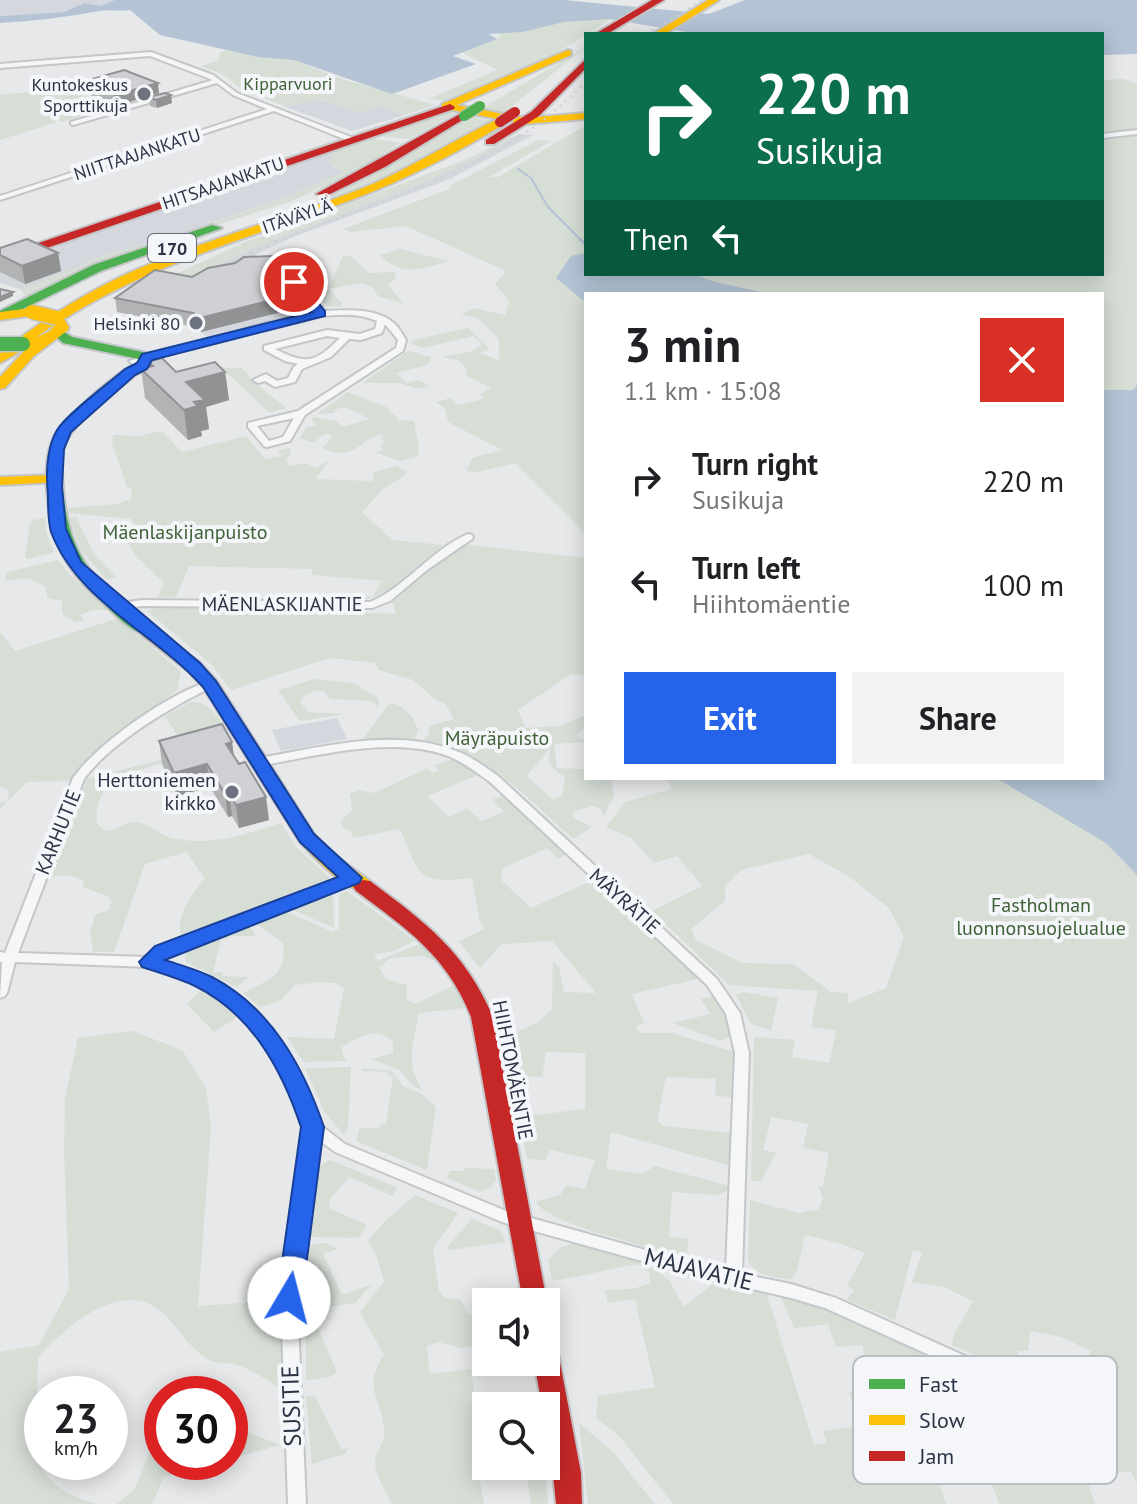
<!DOCTYPE html>
<meta charset="utf-8">
<style>
body{margin:0;font-family:"PT Sans",sans-serif;background:#f2f2f2;color:#202124;height:100vh;display:flex;flex-direction:column;font-size:30px;white-space:nowrap}
*{box-sizing:border-box;margin:0}
p{font-size:26px;color:#757577}
.icon{flex:none;width:44px;height:44px;fill:none;stroke:currentColor;stroke-width:2;stroke-linecap:round;stroke-linejoin:round}
.map{position:relative;flex:1;overflow:hidden}
.drawer{position:absolute;left:584px;top:292px;width:520px;height:488px;display:flex;flex-direction:column;background:#fff;border-radius:0px;box-shadow:0 4px 20px #0003}
.drawer>*{flex:none}
.banner{position:absolute;left:584px;top:32px;width:520px;height:244px;border-radius:0px;box-shadow:0 4px 20px #0003;background:#0b6e4f;color:#fff;overflow:hidden}
.tools{position:absolute;left:472px;top:1288px;display:grid;gap:16px}
.tools a{display:grid;place-items:center;width:88px;height:88px;border-radius:0px;background:#fff;box-shadow:0 4px 20px #0003;font-size:40px}
.speed{position:absolute;left:24px;top:1376px;display:flex;gap:16px;font-size:40px;font-weight:700;text-align:center}
.speed>*{display:grid;place-content:center;width:104px;height:104px;border-radius:50%;background:#fff;box-shadow:0 4px 20px #0003;line-height:1}
.speed small{font-size:20px;font-weight:400}
.speed .limit{border:12px solid #d22;background:#fff;color:#111}
.pin{position:absolute;display:grid;place-items:center;width:68px;height:68px;color:#fff;margin:-34px;border:4px solid #fff;border-radius:50%;box-shadow:0 2px 8px #0007}
.me{position:absolute;width:88px;margin:-44px;rotate:8deg;stroke-linejoin:round;filter:drop-shadow(0 0 6px #0008)}
.turn{display:flex;align-items:center;gap:28px;height:168px;padding:0 40px;font-size:36px}
.turn .icon{width:104px;height:104px;stroke-width:2.5}
.turn b{display:block;font-size:56px;line-height:68px}
.then{display:flex;align-items:center;height:76px;padding:0 40px;background:#0003;gap:16px;font-size:30px}
.round{display:grid;place-items:center;flex:none;width:84px;height:84px;border-radius:0px;background:#f2f2f2}
.summary{display:flex;align-items:center;justify-content:space-between;height:136px;padding:0 40px}
h1{font-size:48px;font-weight:800;line-height:60px}
.button{display:flex;gap:16px;margin-top:auto;padding:16px 40px}
.button a{flex:1;height:92px;border-radius:0px;background:#2563eb;color:#fff;font-size:32px;font-weight:800;line-height:92px;text-align:center}
.button a+a{background:#f2f2f2;color:#202124}
ul{padding:0;list-style:none}
li{display:flex;align-items:center;gap:24px;height:104px;padding:0 40px}
li div{flex:1}
li b{display:block;font-size:30px}
li em{font-style:normal}
.map>svg:first-child{display:block}
</style>
<div class="map">
<svg width="1137" height="1504" viewBox="0 0 1137 1504">
<rect width="100%" height="100%" fill="#e6e8ea"/>
<g fill="#d4d7dd">
<polygon points="0,0 115,0 101,6 84,3 64,12 0,16"/>
<polygon points="312,100 378,106 405,115 352,131 286,107"/>
<polygon points="519,134 533,135 448,180 293,237 227,269 280,261 282,269 311,307 306,314 208,338 195,327 117,312 157,284 176,287 235,255 431,179"/>
<polygon points="324,153 335,157 333,166 344,172 298,192 22,290 0,283 0,266"/>
<polygon points="337,718 347,739 281,751 272,730"/>
</g>
<g fill="#d6ded6" fill-rule="evenodd">
<polygon points="611,19 557,53 444,101 429,99 497,70 461,52 497,39 501,35 496,32 512,24"/>
<polygon points="586,47 502,114 481,109"/>
<polygon points="225,50 294,60 342,79 435,105 405,115 378,106 358,113 320,100 286,107 240,88 222,74 201,66 218,61 220,53"/>
<path d="M1123 79 1137 84V1485L1131 1471 1094 1476 1093 1468C1115 1457 1116 1444 1118 1421L1072 1398 1091 1351 1061 1337 1030 1331 1028 1351H1018L1016 1373 952 1345 954 1334 973 1301 944 1287 912 1282 922 1253 913 1250 895 1320 847 1300 854 1290 847 1286 865 1253 839 1243 805 1235 797 1270 791 1280C776 1277 756 1277 748 1261L750 1200 799 1213 819 1209 823 1198 818 1186 823 1187 829 1153 803 1148 808 1124 771 1117 763 1150 776 1153 761 1181H751L754 1037 795 1040 792 1057 829 1063 836 1031 811 1027 818 991 729 985 652 911 702 886 677 856 654 863 631 838 606 827 625 802 672 789 666 778H1102V294H586V534L515 463 478 472 466 471 472 458 502 450 448 422 445 409 436 402 451 398 458 405 484 399 480 394 491 388 467 376 466 368 458 360 442 357 472 351 482 344 473 336 424 348 412 344V340L468 328 490 349 479 353 499 360V339L478 318 461 315 473 308 505 315 509 301 495 284 506 271 406 226 351 232 343 229 452 188 449 186 538 140 551 141 488 178 498 177 586 125V274H1102V80ZM809 854 847 875 889 908 904 937 886 988 848 1003V993L831 992 793 964 743 963 696 940 691 929 725 901V886L741 870Z"/>
<polygon points="67,88 112,107 62,122 56,119 54,121 57,122 0,140 0,95"/>
<polygon points="448,111 460,111 409,139 374,136"/>
<path d="M474 114 479 115 476 118 493 121C425 164 352 192 277 220L272 218 340 190Z"/>
<path d="M519 134C411 200 286 224 176 287L161 281 245 242 465 160Z"/>
<polygon points="370,138 400,143 353,173 292,201 102,262 17,301 25,295 21,290 25,287 88,263 86,261 210,224 205,221 218,221 298,192 343,172 327,160 334,158 329,155 336,152 333,150"/>
<path d="M400 249 449 261C424 267 405 280 380 255Z"/>
<polygon points="343,256 351,256 369,273 394,272 396,278 388,285 404,304 378,296 372,287 362,283 329,289 342,304 340,307 327,306 312,292 328,289"/>
<polygon points="408,351 430,357 431,361 424,366 396,373 406,383 419,380 429,386 418,389 400,383 362,383"/>
<polygon points="200,367 242,368 253,381 286,408 269,413 231,376"/>
<path d="M348 392 386 407 399 420 414 421 419 449 417 457 399 461 378 453 376 451H382L381 445 386 441 380 439 384 437 381 434C356 442 354 462 322 448L330 440 331 435 326 433 313 443 300 438 307 427 316 426 312 419 314 417 336 421 342 427 370 419 345 407 333 410 335 413 317 414Z"/>
<path d="M162 431 182 452 246 436 265 459 282 456 278 451 289 448 291 455 286 459 289 466 306 463 316 468 330 460 315 479 370 481 374 480 373 472 397 466 406 472 405 475 382 490 362 512 392 540 443 545C418 565 390 598 357 601L359 596 372 597 382 581 312 575V569L189 566 176 597H158L164 583 135 555 126 540 142 534 131 519 68 513 69 508 117 504 131 499 132 490 127 487 112 444 113 435 139 436Z"/>
<polygon points="76,517 94,554 116,577 108,580 104,577 81,550 69,518"/>
<polygon points="45,518 46,532 54,552 28,559 25,557 30,524 33,520"/>
<path d="M461 544 586 558V676L571 674 518 710 525 728 559 726 586 715V727L576 736 586 742 554 744 557 768 586 769V778H611L614 796 603 817 601 809 593 806 573 812V818L592 827 573 839C527 798 485 751 423 740L429 734V726L454 719 446 705 435 699 413 680 379 670 375 663 330 658 231 690 212 665 147 611 159 607 396 614 392 600ZM550 748C547 766 552 767 565 778L562 796 552 799 527 776Z"/>
<polygon points="58,560 70,575 109,610 92,610 80,615 84,620 75,622 62,613 62,601 47,598 46,587 28,578 5,581 7,572"/>
<polygon points="119,618 181,672 177,690 89,755 70,781 27,782 0,809 0,803 8,801 9,791 0,786 0,632 15,651"/>
<path d="M315 679 354 683 378 698 379 703 376 709V704L371 701 330 699 324 691C313 689 306 693 300 702L308 712 346 714 300 721 278 690Z"/>
<path d="M191 702C214 702 219 721 230 738L186 749 165 716Z"/>
<path d="M390 703C405 707 413 715 418 730L414 741 385 739 360 742Z"/>
<path d="M222 744 111 779C104 787 87 822 103 829 113 834 123 823 132 822 148 821 159 835 172 838 209 847 247 834 281 823L296 847 332 880 181 935C175 917 193 892 205 879L186 852 145 864 114 952H93L90 934 95 915 109 910 112 901 108 896 82 887 84 880 67 875 49 877 87 779Z"/>
<path d="M453 759 480 774 427 796 449 817 467 808 481 821 504 812 492 800 505 795 567 853 558 859 547 848 503 868 501 880 531 908 595 879 702 978 632 994 644 1023 636 1026 640 1033H672L735 1052 733 1098 715 1095 716 1079 666 1077 657 1121 664 1126 732 1133 731 1166 611 1132 606 1169 642 1174 655 1166 730 1186V1190L717 1195 672 1192 669 1237 689 1239 686 1256C657 1249 548 1225 536 1202L561 1194 566 1185 585 1189 595 1160 550 1150 545 1161 527 1158 519 1117 585 1109V1053L546 1052 542 1077 510 1076 503 1038 537 1023 552 1009 553 961 559 967 564 992 596 993 552 941 502 944 480 968 459 941 485 929 480 922 472 878C416 884 421 877 400 829L353 838 352 833 342 827 341 821 352 810 350 794 359 790 375 793 427 768 432 773 439 770 435 765Z"/>
<path d="M347 891 415 941 393 951 374 954 378 961 419 944 440 963 422 956 390 958 379 968 386 979 407 985V1000L415 1004 455 985 464 1008 419 1013C414 1039 404 1069 424 1091L413 1086 399 1070 372 1059 393 1053V1041C377 1026 358 1036 342 1047V1053L347 1061 303 1062 288 1037 334 1039 344 988 336 983 321 982 295 985 280 1001 260 1007 243 993C269 979 287 977 283 943L254 922 285 911 333 932 339 929V894Z"/>
<polygon points="333,894 334,928 291,909"/>
<polygon points="248,924 256,936 232,936 221,940 213,972 222,972 222,976 249,977 236,987 186,962 185,954 190,947"/>
<polygon points="203,988 243,1013 214,1032 187,1004"/>
<polygon points="744,992 778,998 771,1030 751,1024 736,995"/>
<polygon points="715,995 730,1022 733,1036 720,1041 673,1023 710,1014 701,999"/>
<path d="M132 1031 182 1050 206 1088 211 1127 198 1306 283 1300 281 1388C267 1381 252 1369 237 1365 227 1362 215 1364 207 1359 188 1347 180 1329 164 1314 123 1275 67 1326 38 1357L37 1398 25 1441C48 1479 54 1493 99 1504H0V1352L39 1345 69 1289 64 1151 65 1098 78 1038Z"/>
<polygon points="351,1067 348,1129 344,1135 324,1111 305,1068"/>
<polygon points="362,1068 391,1071 403,1086 422,1094 436,1107 427,1170 356,1141 360,1128 380,1128 381,1124 386,1124 393,1076 387,1075 387,1072 361,1071"/>
<polygon points="330,1160 398,1188 392,1196 349,1177 330,1199 329,1208 367,1225 358,1238 310,1237 318,1167"/>
<polygon points="464,1168 494,1169 496,1180 490,1188 481,1192 447,1178 450,1171 463,1171"/>
<path d="M415 1195 458 1213 433 1249 439 1291 445 1298 460 1299 469 1315 486 1317V1344L460 1348 438 1342 427 1346 430 1374 471 1369 478 1416 486 1415V1446L476 1458 484 1504H392C387 1493 375 1475 375 1463 375 1452 384 1445 384 1434 385 1402 360 1391 384 1355L360 1312 384 1281 374 1249 367 1242 383 1223Z"/>
<polygon points="472,1219 501,1231 505,1242 450,1250 447,1247"/>
<polygon points="327,1243 337,1249 323,1254 342,1295 372,1284 355,1303 306,1310 310,1244"/>
<path d="M576 1243 647 1264 669 1280 684 1307 713 1284 766 1292 814 1445 827 1443 823 1431 859 1426 849 1392 874 1389 862 1345 836 1347 828 1324 794 1328 780 1295 845 1317 932 1355 926 1372 908 1384 946 1504H673L619 1436 596 1418 598 1396 655 1387 635 1299 608 1303 605 1290 633 1289 651 1283 649 1272 637 1264C608 1269 581 1277 552 1281L548 1260 561 1247Z"/>
<polygon points="309,1328 318,1328 337,1372 330,1377 306,1381 306,1330"/>
<path d="M950 1364 1036 1403C1036 1413 1034 1427 1037 1436 1043 1453 1063 1463 1080 1461L1095 1504H999L962 1398H954Z"/>
<polygon points="306,1396 315,1396 342,1450 349,1448 344,1454 312,1464"/>
<polygon points="579,1423 614,1453 655,1504 588,1504"/>
<polygon points="230,1425 280,1445 230,1459"/>
<polygon points="162,1433 162,1462 220,1462 164,1477 152,1504 117,1504 134,1490 153,1444"/>
<polygon points="525,1466 545,1466 548,1504 531,1504"/>
</g>
<g fill="#b4c4d5">
<path d="M115 0H564L709 14 745 0H1137V54L1102 55V34H698L609 19 564 22 522 32 489 34 497 39 453 56 476 64 392 94 294 60 258 57 160 35 130 10C120 12 109 9 99 11 67 17 34 21 0 23V16L64 12 84 3 101 6Z"/>
<polygon points="586,253 586,274 693,274 715,282 771,294 586,294 586,303 556,278 571,256"/>
<polygon points="1137,385 1137,875 1106,843 996,778 1102,778 1102,390 1133,390"/>
</g>
<g fill="none" stroke-linecap="round" stroke-linejoin="round">
<polyline stroke="#b4c4d5" stroke-width="2" points="518,169 531,178 548,207 582,241"/>
<polyline stroke="#b4c4d5" stroke-width="3" points="580,239 584,243"/>
<defs>
<g id="street">
<polygon points="151,52 213,75 237,93 356,139 349,141 274,111 0,200 0,196 267,109 233,95 217,83 73,125 71,124 71,122 213,80 150,56 0,68 0,64"/>
<polygon points="1137,130 1137,134 1102,138 1102,134"/>
<path d="M282 260H288L291 273 323 311C345 310 377 307 395 324 399 328 403 335 406 340L403 351 305 415 290 441 267 447 264 446 248 427V423L298 411 396 348 398 340 385 324 382 333 361 340 349 339 331 357 302 369 295 382 275 387 265 381 258 383 253 380 266 374 277 381 288 378 294 367 298 364 285 361 264 350V346L327 330 360 334 375 329 377 321C339 303 268 328 230 338 198 347 165 355 133 364L129 361 266 323 315 313 283 273ZM327 336 340 338C315 363 307 365 275 349ZM294 418 283 437 269 441 257 426Z"/>
<path d="M468 534 472 535 473 537 472 539 427 570 390 601 372 608 142 606 121 609 116 606 121 603 142 600 370 602C406 587 432 549 468 534Z"/>
<path d="M210 681 214 682 216 684 214 686C173 706 111 742 84 779L18 953 147 957 158 948 175 941 304 894 347 875H357L358 878 357 881 314 900 185 947 168 954 161 960 209 979 256 1010 288 1054 319 1124 345 1144 506 1211 692 1263 726 1270 735 1053 726 1014 707 985 490 782C476 772 463 762 448 756 392 735 316 756 259 766L253 762 259 758C322 747 394 727 456 751 471 756 485 767 498 776L717 979 740 1013 749 1053 742 1274 791 1284 836 1298 1052 1395 1078 1427 1081 1432 1078 1437 1072 1440 1066 1437 1040 1405 825 1308 791 1298 692 1275 502 1222 335 1152 319 1140 297 1298 306 1504H288L281 1298 306 1127 275 1056 246 1018 199 985 174 974 150 967 15 962 7 993 5 996 0 998 2 962H0V952L5 953 73 778C98 743 168 694 210 681Z"/>
</g>
<g id="fast">
<polygon points="212,225 222,228 101,271 0,320 0,311 93,265"/>
<path d="M58 328 72 337 147 353 154 357 147 369 135 375C113 394 83 414 67 439 59 453 62 473 63 488 69 563 98 584 154 627L156 631 154 635C136 639 112 611 99 599 84 586 70 570 61 552 48 523 38 459 57 433 75 410 101 386 125 370 130 366 135 365 139 359L63 343 51 332Z"/>
</g>
<g id="slow">
<polygon points="708,0 719,0 665,34 653,34"/>
<path d="M568 50 571 51V55L457 105 525 118 586 113V119L525 124 504 120V124C455 154 405 180 351 200 254 237 152 263 64 319L69 327 68 330 34 356 5 388 0 389V377L28 347 0 363V353C37 324 75 299 118 278 197 241 282 220 363 188 410 169 453 140 498 119L442 108V104ZM55 324 50 331 35 338Z"/>
<polygon points="32,308 38,312 37,315 0,320 0,312"/>
<polygon points="55,475 62,479 60,482 0,485 0,477"/>
<path d="M148 626 200 663 216 680 314 834 335 856 370 881 373 886 370 891C349 896 314 857 300 842L203 687 188 671 142 635 140 631 142 627Z"/>
</g>
<g id="jam">
<polygon points="652,0 664,0 607,34 595,34"/>
<polygon points="586,59 586,68 539,116 494,144 486,144 486,140 531,112"/>
<polygon points="450,104 455,107 454,109 0,264 0,256"/>
<polygon points="460,114 469,116 385,167 326,196 316,194"/>
<path d="M363 880 370 881C425 922 465 951 493 1017L547 1302 546 1304V1302H523L471 1017C447 956 407 929 356 891L353 886Z"/>
<polygon points="546,1346 555,1350 559,1357 581,1473 582,1504 556,1504 546,1406 542,1406 534,1362 546,1362"/>
</g>
</defs>
<use href="#street" stroke="#c4c6c8" stroke-width="4"/>
<use href="#fast" stroke="#c4c6c8" stroke-width="4"/>
<use href="#slow" stroke="#c4c6c8" stroke-width="4"/>
<use href="#jam" stroke="#c4c6c8" stroke-width="4"/>
<use href="#street" fill="#f5f6f7" fill-rule="evenodd"/>
<use href="#fast" fill="#4caf50" fill-rule="evenodd"/>
<use href="#slow" fill="#ffc107" fill-rule="evenodd"/>
<use href="#jam" fill="#c62828" fill-rule="evenodd"/>
<g stroke="#cecfd2" stroke-width="2" stroke-dasharray="2 5" stroke-linecap="butt">
<polyline points="646,34 702,0"/>
<path d="M277 241C368 205 466 179 545 119 559 108 573 94 586 82"/>
</g>
<polyline stroke="#cecfd2" stroke-width="3" stroke-dasharray="3 6" stroke-linecap="butt" points="200,276 282,239"/>
<defs>
<polyline id="fast-bridge-far1" points="464,116 480,106"/>
<polyline id="fast-bridge" points="0,344 23,344"/>
<polyline id="slow-bridge" points="32,312 57,318"/>
<polyline id="jam-bridge" points="500,122 515,112"/>
</defs>
<use href="#fast-bridge-far1" stroke="#c2c5c8" stroke-width="12" stroke-linecap="butt"/>
<use href="#fast-bridge" stroke="#c2c5c8" stroke-width="17" stroke-linecap="butt"/>
<use href="#slow-bridge" stroke="#c2c5c8" stroke-width="17" stroke-linecap="butt"/>
<use href="#jam-bridge" stroke="#c2c5c8" stroke-width="12" stroke-linecap="butt"/>
<use href="#fast-bridge-far1" stroke="#4caf50" stroke-width="10"/>
<use href="#fast-bridge" stroke="#4caf50" stroke-width="14"/>
<use href="#slow-bridge" stroke="#ffc107" stroke-width="14"/>
<use href="#jam-bridge" stroke="#c62828" stroke-width="10"/>
</g>
<g fill="#b1b3b5">
<polygon points="82,82 159,93 116,106 83,92"/>
<polygon points="149,97 172,103 157,108 150,106"/>
<polygon points="0,248 58,253 61,271 25,284 0,272"/>
<polygon points="115,298 300,300 289,310 201,332 195,327 117,312"/>
<polygon points="148,362 176,372 225,372 229,400 206,407 209,429 201,431 202,436 188,440 145,398 141,369 149,367"/>
<polygon points="159,741 232,742 234,757 269,820 239,828 232,816 228,817 210,787 177,796 162,764"/>
</g>
<g fill="#909294">
<polygon points="158,83 159,93 116,106 115,95"/>
<polygon points="171,95 172,103 157,108 156,100"/>
<polygon points="58,253 61,271 25,284 22,266"/>
<polygon points="299,286 300,300 289,310 201,332 200,318"/>
<polygon points="13,292 13,296 0,302 0,297"/>
<polygon points="225,372 229,400 206,407 209,429 201,431 202,436 188,440 184,410 186,382"/>
<polygon points="232,742 235,765 226,744"/>
<polygon points="207,764 210,787 177,796 174,773"/>
<polygon points="229,793 232,816 228,817 225,794"/>
<polygon points="266,797 269,820 239,828 236,805"/>
</g>
<g fill="#ced0d3" stroke="#909294" stroke-width="2">
<polygon points="124,70 158,83 115,95 82,82"/>
<polygon points="165,93 171,95 156,100 149,97"/>
<polygon points="27,239 58,253 22,266 0,255 0,248"/>
<polygon points="273,256 299,286 288,296 200,318 193,313 115,298 155,270 192,277 208,268 235,263 244,257"/>
<polygon points="0,289 13,292 0,297"/>
<polygon points="162,358 176,372 215,362 225,372 186,382 205,400 194,402 198,406 184,410 141,369 153,366 148,362"/>
<polygon points="222,724 232,742 226,744 239,764 245,762 266,797 236,805 229,793 225,794 207,764 174,773 159,741"/>
</g>
<path fill="#2563eb" stroke="#184099" stroke-width="2" d="M290 279H299L325 311V316L152 360 147 369 135 375 71 432 64 449 62 487 66 529 81 562 200 663 216 681 314 834 362 878 359 883 165 960C180 965 198 970 212 977 271 1008 303 1066 324 1127L302 1298 298 1305 289 1308 280 1305 277 1298 301 1127C282 1070 252 1014 195 986 178 978 160 973 142 967L139 962 155 946 338 877 300 842 203 687C156 634 77 601 51 532 48 521 48 507 48 496 46 475 46 449 57 430 68 413 108 384 125 369L137 363 142 354 312 312 288 282Z"/>
<g fill="#6c737f" stroke="#f4f6f9" stroke-width="3">
<circle cx="144" cy="94" r="8"/>
<circle cx="196" cy="323" r="8"/>
<circle cx="232" cy="792" r="8"/>
</g>
<g text-anchor="middle" dominant-baseline="central" stroke-width="8" stroke-linejoin="round" paint-order="stroke">
<g font-size="18" fill="#3f6138" stroke="#f4f6f9">
<text x="288" y="83">Kipparvuori</text>
</g>
<g font-size="18" fill="#2b3445" stroke="#f4f6f9" text-anchor="end">
<text x="128" y="84">Kuntokeskus<tspan x="128" dy="21">Sporttikuja</tspan></text>
<text x="180" y="323">Helsinki 80</text>
</g>
<g font-size="18" fill="#2b3445" stroke="#f4f6f9">
<text transform="translate(137 154) rotate(-18)">NIITTAAJANKATU</text>
<text transform="translate(223 183) rotate(-19)">HITSAAJANKATU</text>
<text transform="translate(297 216) rotate(-19)">ITÄVÄYLÄ</text>
</g>
<rect fill="#f4f6f9" stroke="#676e7b" stroke-width="2" x="148" y="234" width="48" height="28" rx="6"/>
<g font-size="18" font-weight="bold" fill="#2b3445">
<text x="172" y="248">170</text>
</g>
<g font-size="20" fill="#3f6138" stroke="#f4f6f9">
<text x="185" y="532">Mäenlaskijanpuisto</text>
<text x="497" y="738">Mäyräpuisto</text>
<text x="1041" y="905">Fastholman<tspan x="1041" dy="23">luonnonsuojelualue</tspan></text>
</g>
<g font-size="20" fill="#2b3445" stroke="#f4f6f9">
<text x="282" y="604">MÄENLASKIJANTIE</text>
<text transform="translate(58 832) rotate(-68)">KARHUTIE</text>
<text transform="translate(625 901) rotate(42)">MÄYRÄTIE</text>
<text transform="translate(513 1070) rotate(79)">HIIHTOMÄENTIE</text>
</g>
<g font-size="20" fill="#2b3445" stroke="#f4f6f9" text-anchor="end">
<text x="216" y="780">Herttoniemen<tspan x="216" dy="23">kirkko</tspan></text>
</g>
<g font-size="24" fill="#2b3445" stroke="#f4f6f9">
<text transform="translate(699 1269) rotate(14)">MAJAVATIE</text>
<text transform="translate(291 1406) rotate(-92)">SUSITIE</text>
</g>
</g>
<rect x="853" y="1356" width="264" height="128" rx="12" fill="#f4f6f9" stroke="#b8bcc3" stroke-width="2"/>
<rect x="869" y="1379" width="36" height="10" fill="#4caf50"/>
<rect x="869" y="1415" width="36" height="10" fill="#ffc107"/>
<rect x="869" y="1451" width="36" height="10" fill="#c62828"/>
<g font-size="22" fill="#2b3445">
<text x="919" y="1392">Fast</text>
<text x="919" y="1428">Slow</text>
<text x="919" y="1464">Jam</text>
</g>
</svg>
<div class="tools">
<a><svg class="icon" aria-label="sound" viewBox="0 0 24 24"><path d="M4 9h4l5-4v14l-5-4H4zM17 9q2 3 0 6"/></svg></a>
<a><svg class="icon" aria-label="search" viewBox="0 0 24 24"><circle cx="10" cy="10" r="6"/><path d="M15 15l6 6"/></svg></a>
</div>
<div class="speed"><div>23<small>km/h</small></div><div class="limit">30</div></div>
<div class="pin" style="left:294px;top:282px;background:#d93025"><svg class="icon" aria-label="arrive" viewBox="0 0 24 24"><path d="M6 21V4h12l-3 4 3 4H6"/></svg></div>
<svg class="me" style="left:289px;top:1298px" viewBox="-20 -20 40 40"><circle r="19" fill="#fff"/><path d="M0-13L10 11 0 6-10 11z" fill="#2563eb"/></svg>
<div class="banner">
<div class="turn"><svg class="icon" aria-label="right" viewBox="0 0 24 24"><path d="M7 20v-9h11M14 6l5 5-5 5"/></svg><div><b>220 m</b>Susikuja</div></div>
<div class="then">Then<svg class="icon" aria-label="left" viewBox="0 0 24 24"><path d="M17 20v-9H6M10 6l-5 5 5 5"/></svg></div>
</div>
<section class="drawer">
<div class="summary"><div><h1>3 min</h1><p>1.1 km · 15:08</p></div><a class="round" style="background:#d93025;color:#fff"><svg class="icon" aria-label="close" viewBox="0 0 24 24"><path d="M6 6l12 12M18 6L6 18"/></svg></a></div>
<ul>
<li><svg class="icon" aria-label="right" viewBox="0 0 24 24"><path d="M7 20v-9h11M14 6l5 5-5 5"/></svg><div><b>Turn right</b><p>Susikuja</p></div><em>220 m</em></li>
<li><svg class="icon" aria-label="left" viewBox="0 0 24 24"><path d="M17 20v-9H6M10 6l-5 5 5 5"/></svg><div><b>Turn left</b><p>Hiihtomäentie</p></div><em>100 m</em></li>
</ul>
<div class="button"><a>Exit</a><a>Share</a></div>
</section>
</div>
